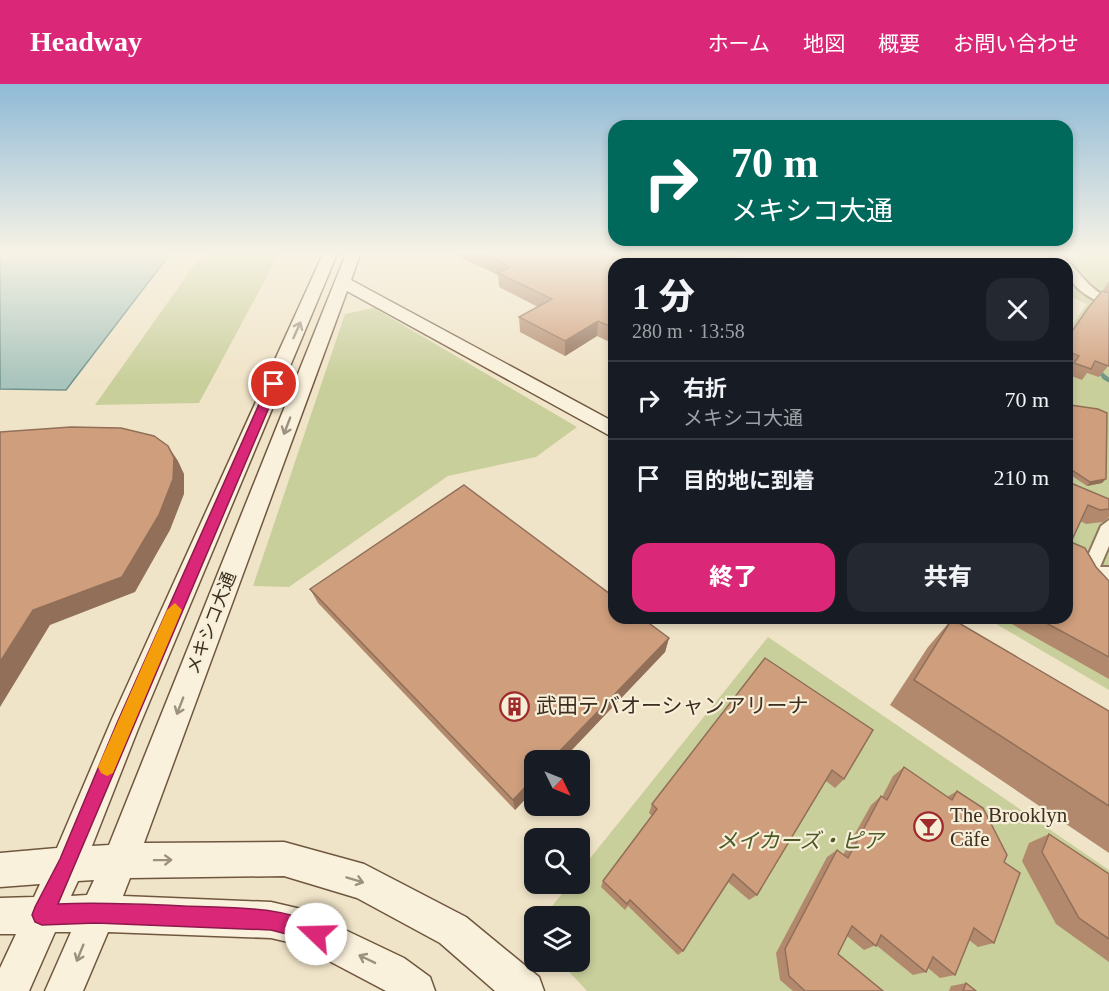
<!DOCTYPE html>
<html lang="ja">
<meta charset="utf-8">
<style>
body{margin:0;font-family:"Times New Roman","Noto Sans JP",serif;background:#242831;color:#f1f3f6;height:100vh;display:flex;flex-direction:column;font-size:22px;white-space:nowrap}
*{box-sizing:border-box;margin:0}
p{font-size:20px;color:#9ea1a6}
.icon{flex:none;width:33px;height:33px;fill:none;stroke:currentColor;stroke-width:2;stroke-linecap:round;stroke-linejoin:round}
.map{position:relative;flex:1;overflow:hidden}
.details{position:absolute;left:608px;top:174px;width:465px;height:366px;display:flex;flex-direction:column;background:#171b24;border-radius:18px;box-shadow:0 3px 9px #0003}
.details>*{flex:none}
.banner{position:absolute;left:608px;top:36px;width:465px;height:126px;border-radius:18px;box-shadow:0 3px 9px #0003;background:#00695c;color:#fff;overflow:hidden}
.needle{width:39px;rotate:133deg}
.buttons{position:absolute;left:524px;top:666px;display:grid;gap:12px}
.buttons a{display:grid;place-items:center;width:66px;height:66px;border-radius:12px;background:#171b24;box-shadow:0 3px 9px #0003;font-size:30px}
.pin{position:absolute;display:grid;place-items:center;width:51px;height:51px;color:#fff;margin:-26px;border:3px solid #fff;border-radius:50%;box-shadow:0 2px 6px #0007}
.me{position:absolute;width:66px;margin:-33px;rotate:291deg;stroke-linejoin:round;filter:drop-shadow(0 0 4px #0008)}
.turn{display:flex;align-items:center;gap:21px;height:126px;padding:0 24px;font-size:27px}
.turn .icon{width:78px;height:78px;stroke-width:2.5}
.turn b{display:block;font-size:42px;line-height:51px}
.round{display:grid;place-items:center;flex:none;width:63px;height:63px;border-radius:18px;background:#242831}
.head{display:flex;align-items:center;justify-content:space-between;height:102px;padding:0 24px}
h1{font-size:36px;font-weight:800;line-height:45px}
.button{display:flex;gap:12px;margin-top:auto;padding:12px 24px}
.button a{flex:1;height:69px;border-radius:18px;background:#db2777;color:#fff;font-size:24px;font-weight:800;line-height:69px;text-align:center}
.button a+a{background:#242831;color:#f1f3f6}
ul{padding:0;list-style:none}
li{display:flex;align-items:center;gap:18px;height:78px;padding:0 24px;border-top:2px solid #363941}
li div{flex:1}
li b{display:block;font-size:22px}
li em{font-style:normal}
header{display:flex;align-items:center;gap:36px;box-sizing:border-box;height:84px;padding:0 30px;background:#db2777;color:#fff}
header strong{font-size:28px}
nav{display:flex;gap:33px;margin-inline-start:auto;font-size:21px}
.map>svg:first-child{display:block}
</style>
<header>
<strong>Headway</strong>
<nav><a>ホーム</a><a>地図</a><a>概要</a><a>お問い合わせ</a></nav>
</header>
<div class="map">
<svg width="1109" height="907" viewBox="0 0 1109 907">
<rect width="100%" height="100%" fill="#f0e4c8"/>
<g fill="#c9cf9b">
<polygon points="202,170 279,170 199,319 95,321"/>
<polygon points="1046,170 1109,170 1109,606 986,534 1066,534 1067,248 1087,220 1067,211 1066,180 1051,180"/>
<polygon points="374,224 577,343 536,373 448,392 289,503 253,502 345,230"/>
<polygon points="768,553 1109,786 1109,907 587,907 560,878 579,878 579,832 544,832 570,800 579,800 579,788"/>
</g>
<polygon fill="#a9c4bc" stroke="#6f938a" stroke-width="1.5" points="0,170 170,170 66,306 0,305"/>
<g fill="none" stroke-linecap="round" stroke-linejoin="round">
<polyline stroke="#6f938a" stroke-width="4" points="1097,286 1106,294"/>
<polyline stroke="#6f938a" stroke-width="4.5" points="1104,293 1109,296"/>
<defs>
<g id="street">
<path d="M1049 170H1060C1078 184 1086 204 1109 214V221C1090 216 1066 201 1066 180H1060Z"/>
<polygon points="1109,436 1109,462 1100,483 1109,483 1109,497 1083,495 1080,490 1101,442"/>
</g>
<path id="secondary" d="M323 170H337L138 645 92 762 109 761 346 170H360L351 196 614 338V354L347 207 144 759 284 758 364 780 466 833 539 893 544 907H495L440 859 357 814 284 792 130 794 123 812 271 818 301 825 404 874 430 893 435 907H386L297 860 271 854 108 848 83 907H45L71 848H55L29 907H0V884L16 850H0V814L34 813 40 800 0 803V769L57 764 112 635ZM94 796 87 811 71 812 78 797Z"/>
</defs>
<use href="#street" stroke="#8d765c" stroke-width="4"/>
<use href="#secondary" stroke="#6f573f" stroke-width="3"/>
<use href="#street" fill="#faf1dc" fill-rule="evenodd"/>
<use href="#secondary" fill="#faf1dc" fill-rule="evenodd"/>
</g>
<g fill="#b2896c">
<polygon points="453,170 731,170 614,180 614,260 597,252 565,272 520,248 519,233 538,223 499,203 498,191"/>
<polygon points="1109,197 1109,281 1099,293 1087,289 1082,296 1066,290 1071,283 1066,282 1066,255 1104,207 1103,206"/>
<polygon points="1066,323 1102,399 1087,402 1066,388"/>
<polygon points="1066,397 1109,415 1109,433 1103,438 1086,440 1080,437 1071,458 1109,497 1109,595 1001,534 1066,534"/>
<polygon points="310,505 669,554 665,568 515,726 318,519"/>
<polygon points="952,535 1109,627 1109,769 890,621 928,563"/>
<polygon points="765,574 844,695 835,704 826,697 757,811 749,816 728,798 683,867 678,871 628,822 625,826 601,803 603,797 652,732 649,729 652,720"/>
<polygon points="904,683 947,713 957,707 1004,778 994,859 978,863 969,856 955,891 940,894 928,884 926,888 913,891 876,861 864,866 847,852 838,870 883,907 793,907 780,896 776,869 827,773 837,766 843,771 871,721 881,712 882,713 893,692"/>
<polygon points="1049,750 1109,790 1109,878 1056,840 1022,777 1029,759"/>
<polygon points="966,899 976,907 949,907 951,902"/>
</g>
<g fill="#916f58">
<polygon points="737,172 736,180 725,180"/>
<polygon points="598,237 597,252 565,272 565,257"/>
<polygon points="168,362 178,377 184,390 184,410 170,446 135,508 50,541 0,623 0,578 33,526"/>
<polygon points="1106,395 1102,399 1087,402 1090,398"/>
<polygon points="669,554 665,568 562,676 551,676"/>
<polygon points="534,694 534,706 515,726 513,716"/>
</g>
<g fill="#cf9f7d" stroke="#916f58" stroke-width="1.5">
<polygon points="482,170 731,170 737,172 725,180 614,180 614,244 598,237 565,257 519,233 552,215 498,189 510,183"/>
<polygon points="1102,207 1109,209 1109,281 1108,282 1095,277 1091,285 1074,279 1079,272 1067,267 1070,262 1066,261 1066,256 1088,224"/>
<polygon points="1070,321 1098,325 1107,329 1106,395 1090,398 1066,382 1066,323"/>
<polygon points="71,343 121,344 154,352 168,362 174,374 173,395 159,431 122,493 33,526 0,578 0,348"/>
<polygon points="1066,397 1109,415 1109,425 1100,426 1088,421 1071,458 1085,464 1096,483 1109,497 1109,573 1037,534 1066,534"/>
<polygon points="464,401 614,513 614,534 642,534 669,554 551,676 534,676 534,694 513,716 310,505"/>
<polygon points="952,535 1109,627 1109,722 914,596"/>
<polygon points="765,574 873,646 844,695 832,686 757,811 733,790 683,867 630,816 627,820 603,797 657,725 652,720"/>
<polygon points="904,683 952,716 957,707 983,724 1007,771 1004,778 1020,789 994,859 974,844 955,891 933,873 926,888 881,851 876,862 852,842 838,870 883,907 805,907 789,892 785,865 837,766 848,774 881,712 887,716"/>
<polygon points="1049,750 1109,790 1109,855 1079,834 1042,768"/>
<polygon points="966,899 976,907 963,907"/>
</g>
<defs><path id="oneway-shaft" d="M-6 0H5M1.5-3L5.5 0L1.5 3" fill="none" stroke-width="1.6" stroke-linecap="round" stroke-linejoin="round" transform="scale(1.5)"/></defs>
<g stroke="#9c907e">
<use href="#oneway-shaft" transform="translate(297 246) rotate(-66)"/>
<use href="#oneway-shaft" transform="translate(287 342) rotate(111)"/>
<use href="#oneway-shaft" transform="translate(180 622) rotate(111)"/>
<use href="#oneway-shaft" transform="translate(163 776) rotate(-1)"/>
<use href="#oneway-shaft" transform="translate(355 796) rotate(17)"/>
<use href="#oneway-shaft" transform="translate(80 869) rotate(112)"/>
<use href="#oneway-shaft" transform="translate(367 875) rotate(-154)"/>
</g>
<linearGradient id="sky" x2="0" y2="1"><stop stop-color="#8fbad6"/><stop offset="0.57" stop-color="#f8f3e6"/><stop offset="1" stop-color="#f8f3e6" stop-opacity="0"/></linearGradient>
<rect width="1109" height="297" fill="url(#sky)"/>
<path fill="#db2777" stroke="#8e194d" stroke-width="1.5" d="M274 296 279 300 58 820C100 818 142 820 183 822 232 824 279 821 323 843L327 850 323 858 316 861 298 853 271 846 96 839 42 841 35 838 32 831 35 823 60 775 117 639 268 300Z"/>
<polygon fill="#f59e0b" points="175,519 182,526 113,689 107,692 101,689 98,683 167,526"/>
<defs>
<symbol id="building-ring" viewBox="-11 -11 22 22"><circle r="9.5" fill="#f7eed8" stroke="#9e2a2b" stroke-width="1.5"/><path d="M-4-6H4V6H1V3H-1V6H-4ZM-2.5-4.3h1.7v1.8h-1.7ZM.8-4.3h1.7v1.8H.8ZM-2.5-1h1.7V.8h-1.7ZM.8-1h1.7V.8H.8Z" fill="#9e2a2b"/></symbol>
<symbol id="bar-ring" viewBox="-11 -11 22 22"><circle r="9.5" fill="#f7eed8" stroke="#9e2a2b" stroke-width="1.5"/><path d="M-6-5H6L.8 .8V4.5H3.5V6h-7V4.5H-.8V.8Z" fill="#9e2a2b"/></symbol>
</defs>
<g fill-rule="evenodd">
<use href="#building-ring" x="498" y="606" width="33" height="33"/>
<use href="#bar-ring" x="912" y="726" width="33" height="33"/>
</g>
<g text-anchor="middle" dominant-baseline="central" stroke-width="4.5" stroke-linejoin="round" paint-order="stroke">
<g font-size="18" fill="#3d2e20" stroke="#f7eed8">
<text transform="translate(211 539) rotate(-69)">メキシコ大通</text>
</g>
<g font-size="21" fill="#3d2e20" stroke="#f7eed8" text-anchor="start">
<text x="536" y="622">武田テバオーシャンアリーナ</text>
<text x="950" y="731">The Brooklyn<tspan x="950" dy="24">Cäfe</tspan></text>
</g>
<g font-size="21" font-style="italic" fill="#4d5a26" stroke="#f7eed8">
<text x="800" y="757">メイカーズ・ピア</text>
</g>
</g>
</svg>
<div class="buttons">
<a><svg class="needle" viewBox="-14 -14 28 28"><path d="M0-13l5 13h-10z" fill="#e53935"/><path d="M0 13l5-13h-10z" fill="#9ea1a6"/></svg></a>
<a><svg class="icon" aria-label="search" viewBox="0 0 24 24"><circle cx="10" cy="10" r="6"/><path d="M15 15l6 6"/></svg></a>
<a><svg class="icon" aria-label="layers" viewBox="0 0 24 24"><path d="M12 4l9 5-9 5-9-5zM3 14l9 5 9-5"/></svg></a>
</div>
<div class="pin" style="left:274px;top:300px;background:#d93025"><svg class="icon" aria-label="arrive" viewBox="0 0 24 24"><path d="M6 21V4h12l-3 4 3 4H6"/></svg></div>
<svg class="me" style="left:316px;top:850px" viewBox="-20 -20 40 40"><circle r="19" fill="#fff"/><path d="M0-13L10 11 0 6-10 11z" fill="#db2777"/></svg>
<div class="banner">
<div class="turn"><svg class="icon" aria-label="right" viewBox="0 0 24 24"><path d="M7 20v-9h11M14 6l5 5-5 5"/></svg><div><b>70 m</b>メキシコ大通</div></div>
</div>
<section class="details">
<div class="head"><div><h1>1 分</h1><p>280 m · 13:58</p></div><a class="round"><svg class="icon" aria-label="close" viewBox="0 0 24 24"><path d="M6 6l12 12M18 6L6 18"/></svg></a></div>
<ul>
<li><svg class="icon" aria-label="right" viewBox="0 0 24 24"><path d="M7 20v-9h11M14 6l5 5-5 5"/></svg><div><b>右折</b><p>メキシコ大通</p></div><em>70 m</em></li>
<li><svg class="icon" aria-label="arrive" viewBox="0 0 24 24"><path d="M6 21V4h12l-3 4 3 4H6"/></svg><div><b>目的地に到着</b></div><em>210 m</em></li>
</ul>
<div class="button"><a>終了</a><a>共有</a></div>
</section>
</div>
